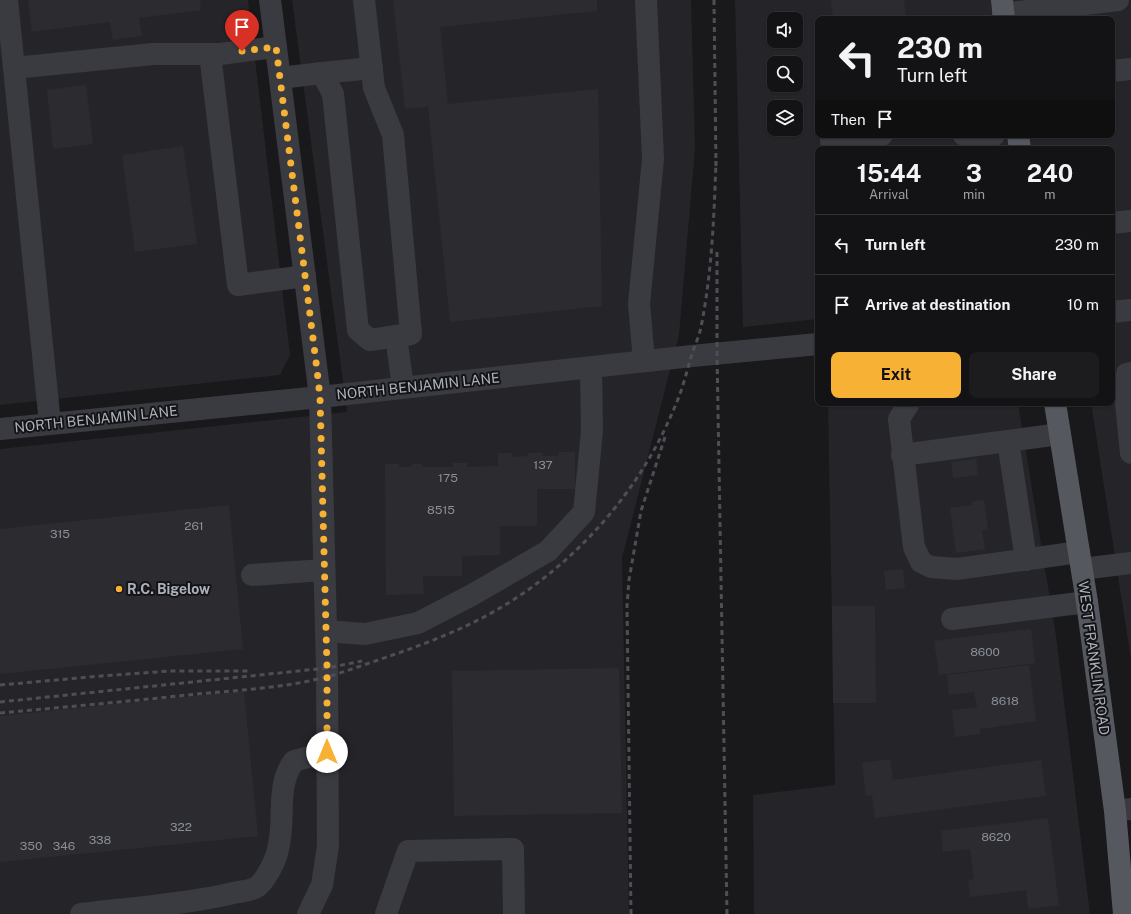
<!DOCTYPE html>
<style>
body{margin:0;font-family:"Public Sans",sans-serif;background:#1c1c1e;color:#f1f3f6;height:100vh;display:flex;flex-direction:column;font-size:15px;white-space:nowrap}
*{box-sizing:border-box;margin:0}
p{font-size:13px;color:#9d9ea0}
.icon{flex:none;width:22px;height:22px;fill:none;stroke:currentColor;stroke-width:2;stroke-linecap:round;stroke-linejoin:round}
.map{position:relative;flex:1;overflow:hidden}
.sheet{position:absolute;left:815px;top:146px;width:300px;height:260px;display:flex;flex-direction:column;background:#131315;border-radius:8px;box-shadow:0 1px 3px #0004,0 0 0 1px #323234}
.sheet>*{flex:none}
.banner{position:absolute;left:815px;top:16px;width:300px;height:122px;border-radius:8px;box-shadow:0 1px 3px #0004,0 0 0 1px #323234;background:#131315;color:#f1f3f6;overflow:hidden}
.controls{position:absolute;left:767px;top:12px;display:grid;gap:8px}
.controls a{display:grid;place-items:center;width:36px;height:36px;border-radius:8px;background:#131315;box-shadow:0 1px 3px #0004,0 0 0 1px #323234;font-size:20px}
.pin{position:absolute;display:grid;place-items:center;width:34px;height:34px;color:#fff;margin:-41px -17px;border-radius:50% 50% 50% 0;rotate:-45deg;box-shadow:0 0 4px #0007}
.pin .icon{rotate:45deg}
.me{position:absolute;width:44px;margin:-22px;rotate:0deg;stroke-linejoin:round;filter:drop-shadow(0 0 3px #0008)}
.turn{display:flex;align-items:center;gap:14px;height:84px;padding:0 16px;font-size:18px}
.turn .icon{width:52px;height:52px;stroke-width:2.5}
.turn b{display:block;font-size:28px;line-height:34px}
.then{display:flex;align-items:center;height:38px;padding:0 16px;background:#0003;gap:8px;font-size:15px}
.eta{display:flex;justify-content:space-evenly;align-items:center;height:68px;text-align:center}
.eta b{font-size:24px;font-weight:700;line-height:28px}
.cta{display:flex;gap:8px;margin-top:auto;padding:8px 16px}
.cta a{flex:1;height:46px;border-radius:8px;background:#f7b236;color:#111;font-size:16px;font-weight:700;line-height:46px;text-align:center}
.cta a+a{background:#1c1c1e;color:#f1f3f6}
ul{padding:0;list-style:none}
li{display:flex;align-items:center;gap:12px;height:60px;padding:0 16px;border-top:1px solid #323234}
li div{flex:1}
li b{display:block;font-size:15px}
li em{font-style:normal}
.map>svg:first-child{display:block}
</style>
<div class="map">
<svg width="1131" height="914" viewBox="0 0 1131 914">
<rect width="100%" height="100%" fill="#19191c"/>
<g fill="#252529" fill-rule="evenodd">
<polygon points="0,0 248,0 290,355 280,375 0,405"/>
<polygon points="292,0 691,0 695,148 679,335 622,558 629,914 0,914 0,449 347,412"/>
<path d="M735 0H1131V659L1091 403H1112V149H818V319L743 327ZM774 19H796V41H774ZM818 19H1112V135H818ZM774 63H796V85H774ZM774 107H796V129H774Z"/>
<polygon points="828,403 1018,403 1056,636 1090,914 754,914 753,795 835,785"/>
</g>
<g fill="#2c2c30">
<polygon points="28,0 200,0 201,10 139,18 142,36 113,40 110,22 32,32"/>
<polygon points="393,0 597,0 597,11 440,27 448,104 598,89 602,306 450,322 428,107 405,109"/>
<polygon points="831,0 904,0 906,19 833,19"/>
<polygon points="86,85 93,144 53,149 47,90"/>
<polygon points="183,146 197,244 135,252 122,155"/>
<polygon points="559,452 575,452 575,489 537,489 537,526 500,526 500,555 462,556 462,576 423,576 424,594 386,595 385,464 399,464 399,467 412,467 412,464 422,464 422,467 453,467 453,463 467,463 467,467 498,466 498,453 512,453 512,457 528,456 528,453 543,453 543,456 559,456"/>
<polygon points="976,459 978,475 953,478 951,462"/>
<polygon points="984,500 988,530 982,530 985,549 956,553 950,508 973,505 972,501"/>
<polygon points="229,505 243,649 0,674 0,529"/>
<polygon points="903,569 905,588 886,590 884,571"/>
<polygon points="832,606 875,606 876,703 833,703"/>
<polygon points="1031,629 1035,663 939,675 934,641"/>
<polygon points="1029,665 1036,721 980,729 980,734 955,737 952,710 977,707 974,692 949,695 947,675"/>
<polygon points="619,668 622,813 454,816 452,671"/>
<polygon points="244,691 258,836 0,862 0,716"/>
<polygon points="890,759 893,780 1041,760 1046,796 875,818 872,795 866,796 862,763"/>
<polygon points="1048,818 1059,905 1028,909 1026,890 970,897 968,880 974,879 970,849 943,852 941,831"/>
</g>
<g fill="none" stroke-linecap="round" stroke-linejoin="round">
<g stroke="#3a3b41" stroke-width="22">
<polyline points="7,0 14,68 153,54 220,54 276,47"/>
<polyline points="270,0 320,397 327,668 328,846 322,885 308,914"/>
<polyline points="1003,14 1118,0"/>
<polyline points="210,54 238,285 305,276"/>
<polyline points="14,68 50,424"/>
<polyline points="1112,71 1131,69"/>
<polyline points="322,73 372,68"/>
<polyline points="280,78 322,73 333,94 358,330 370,340 411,334 393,135 374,88 364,0"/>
<polyline points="964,135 968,137 994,135"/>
<polyline points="832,149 831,141 882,135"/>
<polyline points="1112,223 1131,221"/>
<polyline points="1112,312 1131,310"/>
<polyline points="396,336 403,387"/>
<polyline points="644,361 639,304 653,159 646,0"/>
<polyline points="1131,373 1127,374 1125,394 1131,453"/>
<polyline points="909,403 899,419 914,547 921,562 931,567 957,569 1079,552"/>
<polyline points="0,429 320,397 692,356 818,344"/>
<polyline points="1008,441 1026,560"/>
<polyline points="902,455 1060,434"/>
<polyline points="1082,569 1131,563"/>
<polyline points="252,575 324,570"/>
<polyline points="952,619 1087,602"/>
<polyline points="326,631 365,634 418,623 472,595 548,551 584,512 592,431 591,368"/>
<polyline points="1115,811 1131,809"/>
<path d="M81 914C130 908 180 905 229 894 236 892 249 891 255 888 265 883 276 860 278 849 286 820 275 786 294 761L327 752"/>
<polyline points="386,914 408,851 513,849 514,914"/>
</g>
<g stroke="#565860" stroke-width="22">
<polyline points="1002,0 1004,19"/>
<polyline points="1018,135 1020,149"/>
<polyline points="1055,403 1087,602 1115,811 1124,914"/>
</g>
<g stroke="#4d4f56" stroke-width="3" stroke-dasharray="5 4" stroke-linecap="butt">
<polyline points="714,0 716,166"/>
<polyline points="717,252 717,354 727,914"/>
<polyline points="0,685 101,676 170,671 249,671"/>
<polyline points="0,702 327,668 362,661"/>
<path d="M0 713C66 707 132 701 197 694 240 690 284 688 326 677 345 672 363 665 381 659 422 645 463 630 500 608 576 563 639 492 673 411 681 394 686 375 691 357 694 347 699 337 701 327 712 272 714 217 716 161"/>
<polyline points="631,914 627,606 629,580 641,511 665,437"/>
</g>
</g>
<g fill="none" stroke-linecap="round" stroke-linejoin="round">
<polyline stroke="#f7b236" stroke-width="7" stroke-dasharray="0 12.6" points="242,51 276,47 317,370 320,397 327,668 327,752"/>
</g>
<circle fill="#f7b236" stroke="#141417" stroke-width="1.5" cx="119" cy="589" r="4"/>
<g text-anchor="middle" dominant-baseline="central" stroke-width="4" stroke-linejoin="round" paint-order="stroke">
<g font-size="12" fill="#8a8f98">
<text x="543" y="465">137</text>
<text x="448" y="478">175</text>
<text x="441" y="510">8515</text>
<text x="194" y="526">261</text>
<text x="60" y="534">315</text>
<text x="985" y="652">8600</text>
<text x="1005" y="701">8618</text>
<text x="181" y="827">322</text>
<text x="996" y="837">8620</text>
<text x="100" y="840">338</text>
<text x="31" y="846">350</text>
<text x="64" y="846">346</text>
</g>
<g font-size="14" fill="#abb1bb" stroke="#141417">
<text transform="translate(418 386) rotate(-6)">NORTH BENJAMIN LANE</text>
<text transform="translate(96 419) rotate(-6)">NORTH BENJAMIN LANE</text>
<text transform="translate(1094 658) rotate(82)">WEST FRANKLIN ROAD</text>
</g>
<g font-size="14" font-weight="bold" fill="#abb1bb" stroke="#141417" text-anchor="start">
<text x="127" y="589">R.C. Bigelow</text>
</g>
</g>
</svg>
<div class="controls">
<a><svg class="icon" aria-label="sound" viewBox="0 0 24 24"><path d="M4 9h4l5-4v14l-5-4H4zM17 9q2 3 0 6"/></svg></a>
<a><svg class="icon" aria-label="search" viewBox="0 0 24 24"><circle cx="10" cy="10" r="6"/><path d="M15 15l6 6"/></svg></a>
<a><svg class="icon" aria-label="layers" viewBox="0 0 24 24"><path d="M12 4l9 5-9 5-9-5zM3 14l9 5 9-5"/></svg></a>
</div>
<div class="pin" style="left:242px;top:51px;background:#d93025"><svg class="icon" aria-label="arrive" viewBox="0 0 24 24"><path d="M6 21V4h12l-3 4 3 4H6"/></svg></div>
<svg class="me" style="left:327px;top:752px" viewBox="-20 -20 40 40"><circle r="19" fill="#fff"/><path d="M0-13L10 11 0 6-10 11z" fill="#f7b236"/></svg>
<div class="banner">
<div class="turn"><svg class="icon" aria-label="left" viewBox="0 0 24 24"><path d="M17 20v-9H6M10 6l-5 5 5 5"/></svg><div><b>230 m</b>Turn left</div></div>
<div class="then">Then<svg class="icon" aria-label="arrive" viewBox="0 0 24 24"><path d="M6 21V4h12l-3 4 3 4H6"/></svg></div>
</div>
<section class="sheet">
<div class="eta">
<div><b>15:44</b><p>Arrival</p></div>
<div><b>3</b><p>min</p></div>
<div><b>240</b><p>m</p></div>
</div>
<ul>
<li><svg class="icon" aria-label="left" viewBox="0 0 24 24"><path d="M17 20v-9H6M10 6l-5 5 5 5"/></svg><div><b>Turn left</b></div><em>230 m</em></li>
<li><svg class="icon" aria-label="arrive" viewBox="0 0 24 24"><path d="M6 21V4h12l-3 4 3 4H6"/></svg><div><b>Arrive at destination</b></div><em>10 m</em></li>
</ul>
<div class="cta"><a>Exit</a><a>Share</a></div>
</section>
</div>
